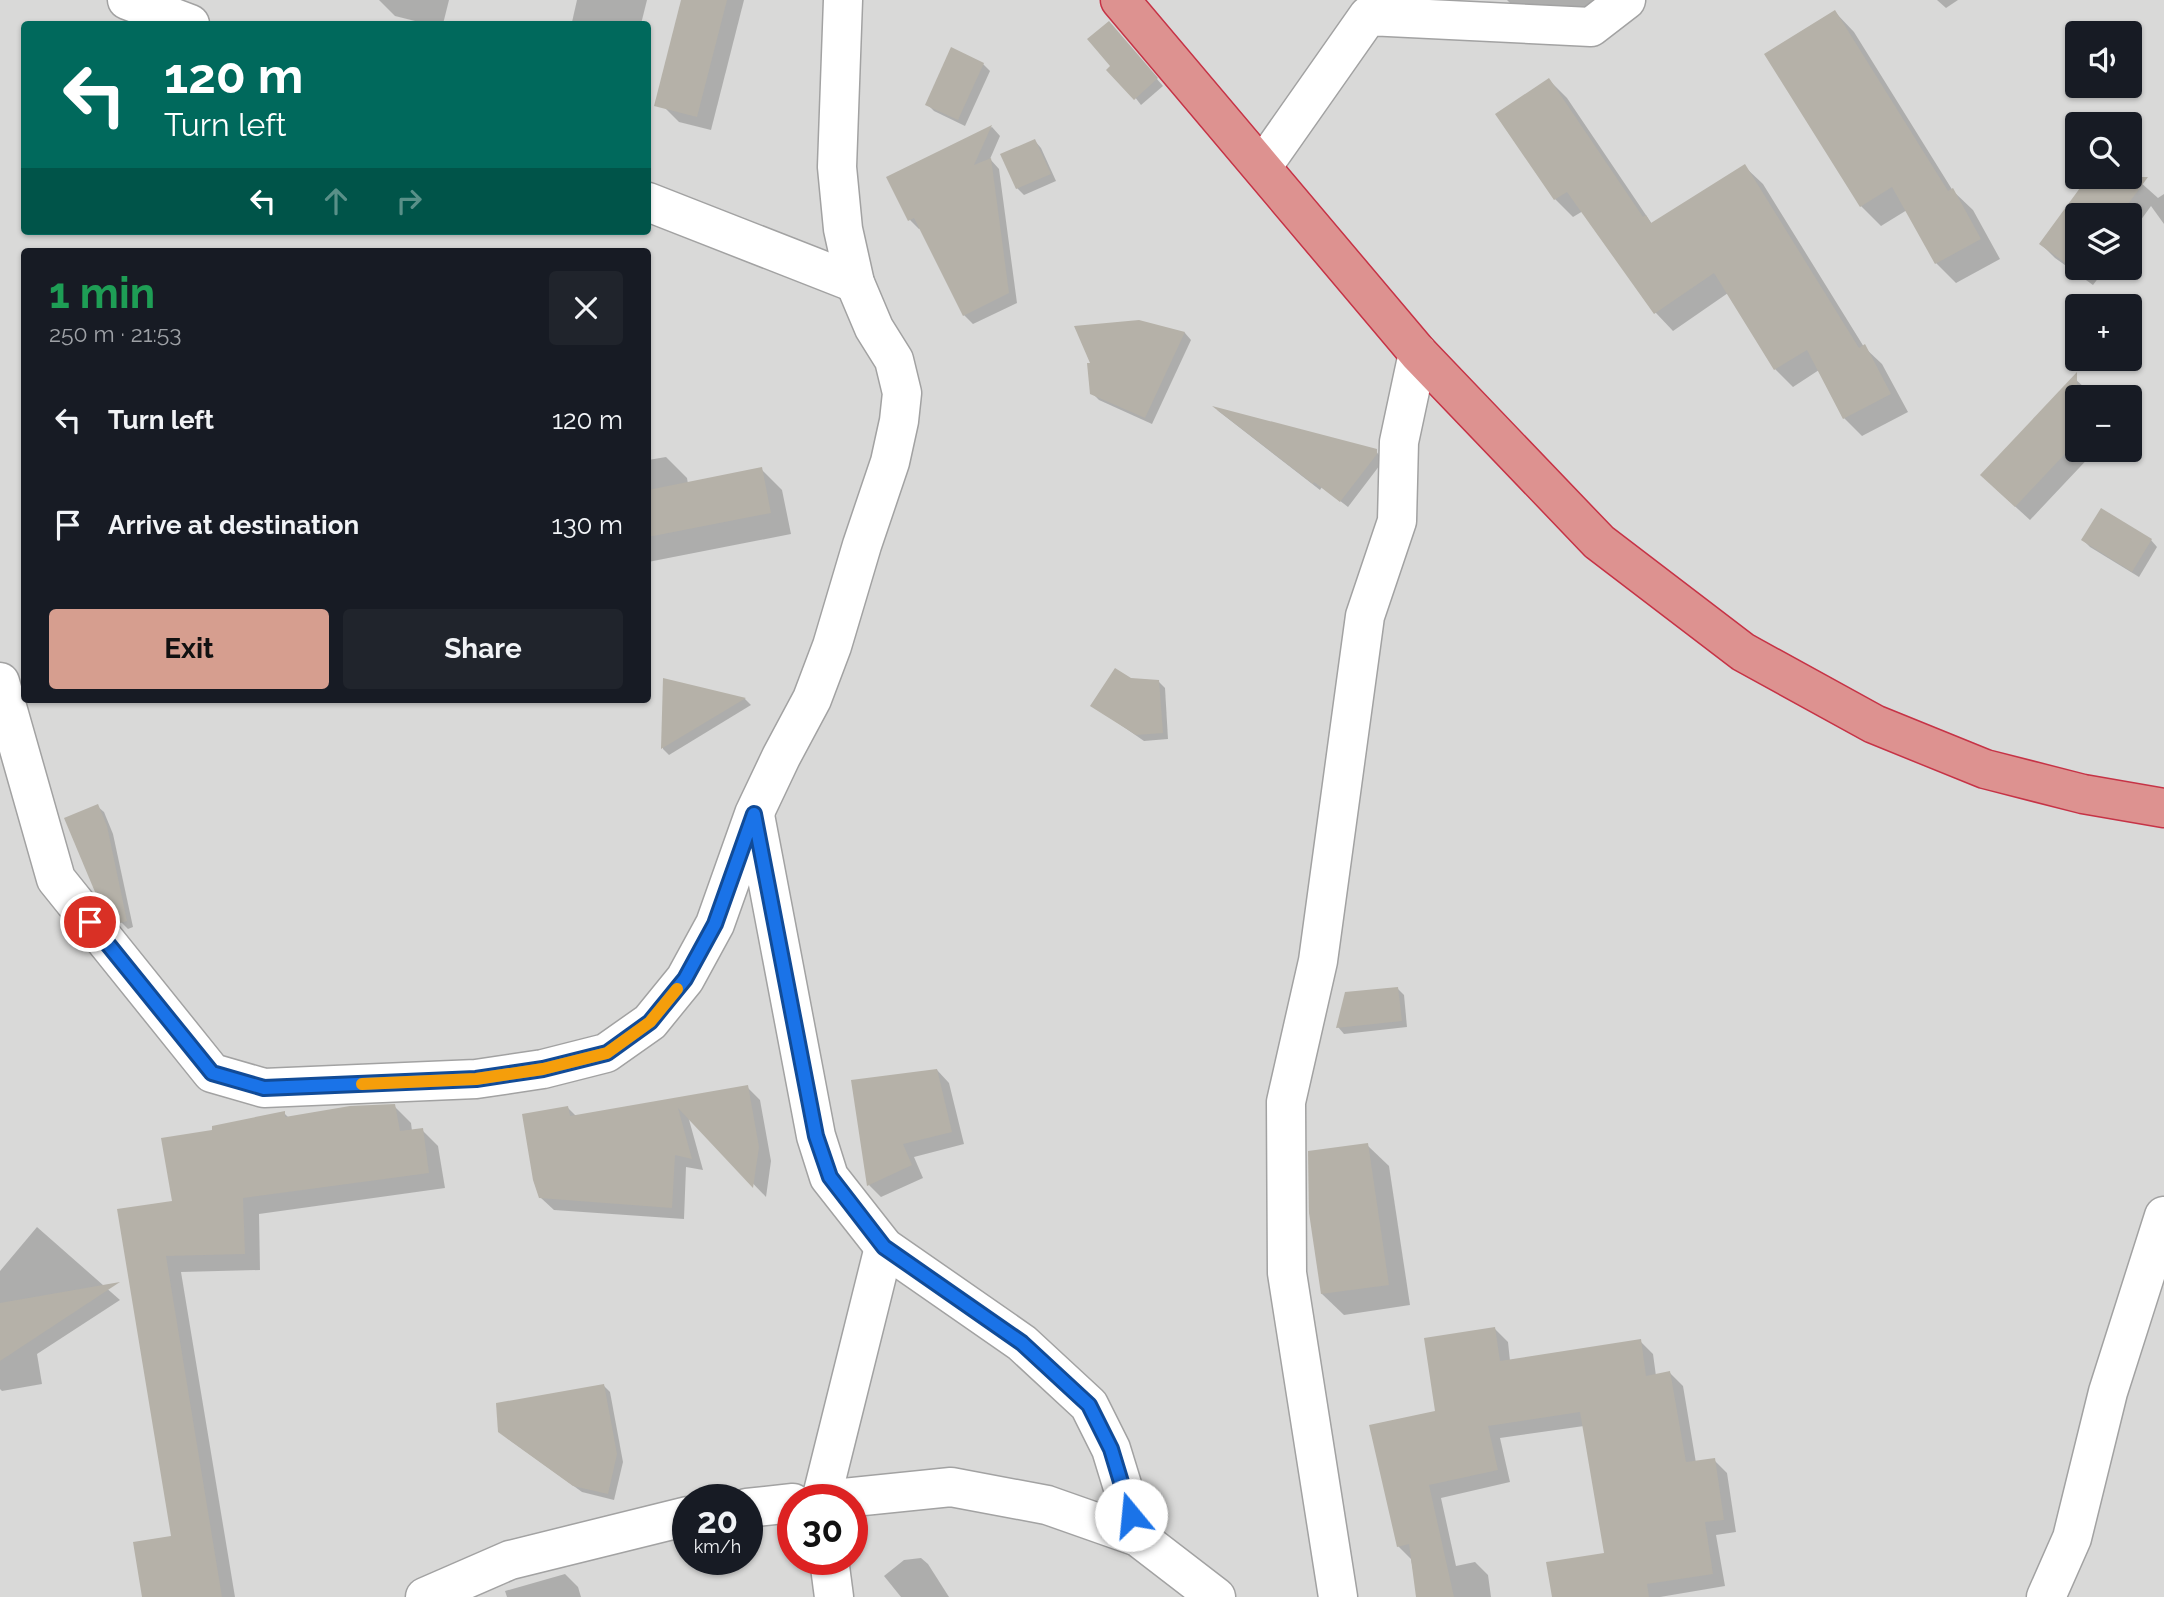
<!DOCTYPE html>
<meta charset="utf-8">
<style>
body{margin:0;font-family:Raleway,sans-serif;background:#20242c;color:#f1f3f6;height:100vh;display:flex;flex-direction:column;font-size:26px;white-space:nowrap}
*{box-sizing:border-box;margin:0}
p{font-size:23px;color:#9ea1a6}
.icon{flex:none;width:38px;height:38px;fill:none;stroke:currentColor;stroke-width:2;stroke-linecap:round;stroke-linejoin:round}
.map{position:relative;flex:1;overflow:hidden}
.details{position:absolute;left:21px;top:248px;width:630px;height:455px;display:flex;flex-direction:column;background:#171b24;border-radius:7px;box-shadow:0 2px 5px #0004}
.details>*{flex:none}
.banner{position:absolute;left:21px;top:21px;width:630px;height:214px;border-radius:7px;box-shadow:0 2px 5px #0004;background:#00695c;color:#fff;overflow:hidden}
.buttons{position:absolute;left:2065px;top:21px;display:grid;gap:14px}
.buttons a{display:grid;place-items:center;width:77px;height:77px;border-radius:7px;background:#171b24;box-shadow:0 2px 5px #0004;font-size:35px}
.speed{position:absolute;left:672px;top:1484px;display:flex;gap:14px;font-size:35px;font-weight:700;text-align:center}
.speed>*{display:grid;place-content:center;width:91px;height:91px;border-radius:50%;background:#171b24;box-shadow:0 2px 5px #0004;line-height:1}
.speed small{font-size:18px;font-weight:400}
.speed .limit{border:10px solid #d22;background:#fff;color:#111}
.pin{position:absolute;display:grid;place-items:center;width:60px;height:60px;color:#fff;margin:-30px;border:4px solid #fff;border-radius:50%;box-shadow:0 2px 7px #0007}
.me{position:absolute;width:77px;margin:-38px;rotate:343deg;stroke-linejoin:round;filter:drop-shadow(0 0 5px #0008)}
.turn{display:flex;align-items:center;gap:24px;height:147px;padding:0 28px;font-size:32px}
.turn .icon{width:91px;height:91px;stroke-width:2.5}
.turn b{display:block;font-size:49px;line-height:60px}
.lanes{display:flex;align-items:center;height:66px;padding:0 28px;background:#0003;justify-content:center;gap:35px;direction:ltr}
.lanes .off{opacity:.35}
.round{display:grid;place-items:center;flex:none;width:74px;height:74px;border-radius:7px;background:#20242c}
.overview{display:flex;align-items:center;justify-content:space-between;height:119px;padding:0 28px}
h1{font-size:42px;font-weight:700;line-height:52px;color:#1e9e55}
.button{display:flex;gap:14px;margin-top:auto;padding:14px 28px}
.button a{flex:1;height:80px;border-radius:7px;background:#d69e8f;color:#111;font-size:28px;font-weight:700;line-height:80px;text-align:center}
.button a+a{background:#20242c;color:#f1f3f6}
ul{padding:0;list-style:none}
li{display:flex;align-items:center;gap:21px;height:105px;padding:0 28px}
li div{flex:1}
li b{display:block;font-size:26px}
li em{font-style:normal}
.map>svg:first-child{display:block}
</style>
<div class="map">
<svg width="2164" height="1597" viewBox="0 0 2164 1597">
<rect width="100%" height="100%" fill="#ecebe2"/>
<path fill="#d9d9d8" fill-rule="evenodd" d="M0 0H2164V1597H0ZM24 24H648V231H24ZM2077 33H2130V86H2077ZM2077 124H2130V177H2077ZM2077 215H2130V268H2077ZM24 252H648V700H24ZM2077 306H2130V359H2077ZM2077 397H2130V450H2077ZM688 1500H747V1559H688ZM793 1500H852V1559H793Z"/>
<g fill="#0003">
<polygon points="379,0 449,0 443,24 427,24 395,16"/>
<polygon points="577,0 647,0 641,24 574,24 572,22"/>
<polygon points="693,0 744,0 711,130 679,122 665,108"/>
<polygon points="1507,0 1603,0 1566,23 1528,21"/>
<polygon points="1937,0 1958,0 1946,8"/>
<polygon points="1835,12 1854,32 1953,191 1973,210 2000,259 1956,283 1936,263 1907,210 1881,226 1861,206"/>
<polygon points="1115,30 1163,86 1141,105 1112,67"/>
<polygon points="983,64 990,71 965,126 934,111 927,104"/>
<polygon points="1549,80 1567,98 1652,224 1745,167 1763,184 1864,347 1882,364 1908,412 1862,436 1844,418 1819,370 1793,387 1775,369 1728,293 1673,331 1656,313 1583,211 1573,217 1555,199 1498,114"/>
<polygon points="992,127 1000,136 990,159 999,169 1017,303 973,324 964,315 921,228 919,229 910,220 888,178"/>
<polygon points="1035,141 1041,148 1056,181 1024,195 1017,188"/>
<polygon points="2130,173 2158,198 2164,194 2164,224 2151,206 2130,235 2130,215 2077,215 2077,268 2106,268 2093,285 2055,258 2041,244 2090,177 2130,177"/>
<polygon points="1139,322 1185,333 1191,340 1152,424 1099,400 1092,393"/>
<polygon points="2074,378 2095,397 2077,397 2077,450 2096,450 2030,520 1996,489"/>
<polygon points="1217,410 1376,451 1383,461 1348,507 1322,487 1320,490"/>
<polygon points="666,457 687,478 688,484 761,469 782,490 791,534 648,562 648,460"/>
<polygon points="2083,540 2151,540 2157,547 2139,577 2090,547"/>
<polygon points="1130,680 1158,681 1165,688 1168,739 1144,741 1092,705"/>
<polygon points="664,681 745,699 751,705 669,755 663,749"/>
<polygon points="97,806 104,812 113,834 133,927 128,929 121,922"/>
<polygon points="1397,988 1404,995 1407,1027 1344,1034 1338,1027"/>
<polygon points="937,1070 949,1083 964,1144 914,1157 923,1178 881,1197 869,1185"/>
<polygon points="747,1087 760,1100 771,1161 766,1197 688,1116 703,1170 686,1167 684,1219 554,1210 541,1198 568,1108 576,1116"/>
<polygon points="394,1106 411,1123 412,1131 422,1130 438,1146 445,1188 259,1214 260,1270 181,1272 235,1597 144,1597 173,1537 119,1211 174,1202 214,1131 284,1113 289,1118"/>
<polygon points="1367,1145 1389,1166 1410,1305 1344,1315 1322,1294"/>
<polygon points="37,1227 120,1300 37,1354 42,1384 2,1391 0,1389 0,1271"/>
<polygon points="1495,1329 1508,1342 1510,1361 1640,1341 1653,1354 1656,1376 1670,1373 1683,1386 1696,1463 1714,1460 1727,1473 1736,1532 1716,1535 1725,1586 1660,1597 1554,1597 1606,1554 1584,1426 1500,1438 1510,1482 1441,1498 1456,1566 1475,1562 1488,1575 1491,1597 1418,1597 1411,1559 1398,1546 1437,1412"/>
<polygon points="604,1386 610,1392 623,1462 614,1500 582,1492 507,1438"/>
<polygon points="921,1558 928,1564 949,1597 901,1597 884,1576 904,1560"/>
<polygon points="565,1574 578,1587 581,1597 507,1597 505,1591"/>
</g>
<g fill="#b5b1a8">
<polygon points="681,0 727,0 697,117 654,106"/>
<polygon points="1835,10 1948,191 1953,188 1981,239 1935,264 1892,187 1860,207 1764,54"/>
<polygon points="1109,21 1158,78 1134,100 1106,70 1110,66 1087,39"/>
<polygon points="951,47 984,63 958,120 925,105"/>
<polygon points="1549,78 1643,217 1646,215 1651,223 1745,164 1859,348 1865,344 1891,394 1843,419 1807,350 1774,370 1714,273 1654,314 1567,192 1554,200 1495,114"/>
<polygon points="992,125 974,165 991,158 1009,293 963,316 914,218 908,221 886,177"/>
<polygon points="1035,139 1051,174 1016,189 1000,154"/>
<polygon points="2088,177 2148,177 2120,215 2077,215 2077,268 2082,268 2078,272 2039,244"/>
<polygon points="1139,320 1185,332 1145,418 1090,394 1087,363 1090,363 1074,326"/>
<polygon points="2077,372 2077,441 2015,507 1980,475"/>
<polygon points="1212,406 1377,449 1377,454 1340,502 1314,482 1313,484"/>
<polygon points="762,467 771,513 648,537 648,490"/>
<polygon points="2101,508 2152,539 2132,572 2081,540"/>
<polygon points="1115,668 1131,678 1159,680 1163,733 1136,735 1090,706"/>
<polygon points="663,678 746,698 661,749"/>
<polygon points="98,804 107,826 127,921 120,923 95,892 64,818"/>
<polygon points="1398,987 1402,1021 1336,1028 1345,992"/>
<polygon points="937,1069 952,1132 903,1144 912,1165 867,1186 851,1080"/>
<polygon points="748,1085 759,1147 753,1188 678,1108 692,1159 675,1155 672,1208 539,1198 533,1180 522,1114 568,1106 570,1116"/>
<polygon points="395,1104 400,1131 423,1128 429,1173 243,1198 245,1254 166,1256 222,1597 142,1597 133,1542 171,1536 117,1209 172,1201 161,1138 212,1130 212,1126 285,1111 285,1117 350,1106"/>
<polygon points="1368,1143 1389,1285 1321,1294 1309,1213 1308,1151"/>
<polygon points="120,1282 0,1361 0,1303"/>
<polygon points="1495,1327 1500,1361 1641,1339 1646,1376 1670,1371 1686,1462 1715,1458 1724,1520 1705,1522 1713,1574 1647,1584 1649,1597 1552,1597 1546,1562 1604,1553 1580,1412 1488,1426 1498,1470 1429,1485 1454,1597 1416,1597 1409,1544 1397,1547 1369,1425 1435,1411 1424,1338"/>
<polygon points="604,1384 617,1454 608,1494 573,1486 498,1432 496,1403"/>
</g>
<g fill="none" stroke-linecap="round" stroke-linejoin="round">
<defs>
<g id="minor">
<polyline points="127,0 190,24"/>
<polyline points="1262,167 1368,16 1591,27 1626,0"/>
<polyline points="648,202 855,283"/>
<polyline points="0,682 56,879 212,1073 264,1088 476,1079 543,1069 606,1053 650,1022 685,979 715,924 754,814 781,757 812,699 832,646 862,545 890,462 899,421 902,393 894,360 874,328 855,283 843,229 837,167 843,0"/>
<polyline points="755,815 816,1136 829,1177 884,1247 1022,1343 1089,1405 1111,1449 1138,1537"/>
<polyline points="821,1500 884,1247"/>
<polyline points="824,1500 951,1487 1047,1505 1138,1537 1216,1597"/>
<polyline points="747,1508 793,1503"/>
<polyline points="829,1559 834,1597"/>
<polyline points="425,1597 510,1560 688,1516"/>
<polyline points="1338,1597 1287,1273 1286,1102 1318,961 1365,616 1397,521 1399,442 1418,353"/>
<polyline points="2046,1597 2072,1538 2108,1392 2164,1216"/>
</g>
<polyline id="highway" points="1120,0 1418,353 1599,542 1743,652 1874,724 1985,769 2083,794 2164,808"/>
</defs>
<use href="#minor" stroke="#a2a2a2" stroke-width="41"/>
<use href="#highway" stroke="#c63346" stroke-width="41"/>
<use href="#minor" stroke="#fff" stroke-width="38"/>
<use href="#highway" stroke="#dd9290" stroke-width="38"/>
</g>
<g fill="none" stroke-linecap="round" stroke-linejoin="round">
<defs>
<polyline id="route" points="90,922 212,1073 264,1088 476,1079 543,1069 607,1053 650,1022 685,979 715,924 754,814 816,1136 830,1177 884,1247 1022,1343 1089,1405 1111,1449 1131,1515"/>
</defs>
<use href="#route" stroke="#114b97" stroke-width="18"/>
<use href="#route" stroke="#1a73e8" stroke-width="12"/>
<polyline stroke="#f59e0b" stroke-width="12" points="362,1084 476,1079 543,1069 607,1053 650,1022 677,989"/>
</g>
</svg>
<div class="buttons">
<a><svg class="icon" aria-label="sound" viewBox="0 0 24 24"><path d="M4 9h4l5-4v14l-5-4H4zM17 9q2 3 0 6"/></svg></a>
<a><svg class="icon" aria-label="search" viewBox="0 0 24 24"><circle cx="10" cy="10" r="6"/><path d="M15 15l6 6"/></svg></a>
<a><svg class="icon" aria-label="layers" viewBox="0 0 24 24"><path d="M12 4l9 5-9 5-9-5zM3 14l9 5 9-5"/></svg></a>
<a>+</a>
<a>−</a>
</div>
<div class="speed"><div>20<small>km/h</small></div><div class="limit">30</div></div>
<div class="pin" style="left:90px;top:922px;background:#d93025"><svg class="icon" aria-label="arrive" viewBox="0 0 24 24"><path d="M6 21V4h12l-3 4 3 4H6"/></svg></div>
<svg class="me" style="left:1131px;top:1515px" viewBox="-20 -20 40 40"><circle r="19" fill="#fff"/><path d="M0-13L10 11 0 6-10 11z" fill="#1a73e8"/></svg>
<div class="banner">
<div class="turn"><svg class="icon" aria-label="left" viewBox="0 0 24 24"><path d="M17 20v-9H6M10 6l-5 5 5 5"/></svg><div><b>120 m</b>Turn left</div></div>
<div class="lanes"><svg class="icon" aria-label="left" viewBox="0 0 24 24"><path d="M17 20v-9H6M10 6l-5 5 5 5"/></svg><svg class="icon off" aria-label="ahead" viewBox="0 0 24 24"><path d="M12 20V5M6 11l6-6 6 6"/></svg><svg class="icon off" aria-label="right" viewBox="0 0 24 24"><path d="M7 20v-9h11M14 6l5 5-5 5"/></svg></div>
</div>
<section class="details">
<div class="overview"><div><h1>1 min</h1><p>250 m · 21:53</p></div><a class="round"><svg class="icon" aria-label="close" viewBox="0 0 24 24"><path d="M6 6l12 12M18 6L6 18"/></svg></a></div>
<ul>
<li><svg class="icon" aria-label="left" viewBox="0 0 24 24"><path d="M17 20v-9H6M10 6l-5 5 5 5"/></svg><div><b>Turn left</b></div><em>120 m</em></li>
<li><svg class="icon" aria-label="arrive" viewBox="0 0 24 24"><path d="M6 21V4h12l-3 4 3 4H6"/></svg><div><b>Arrive at destination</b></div><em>130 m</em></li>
</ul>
<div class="button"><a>Exit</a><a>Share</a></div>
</section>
</div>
